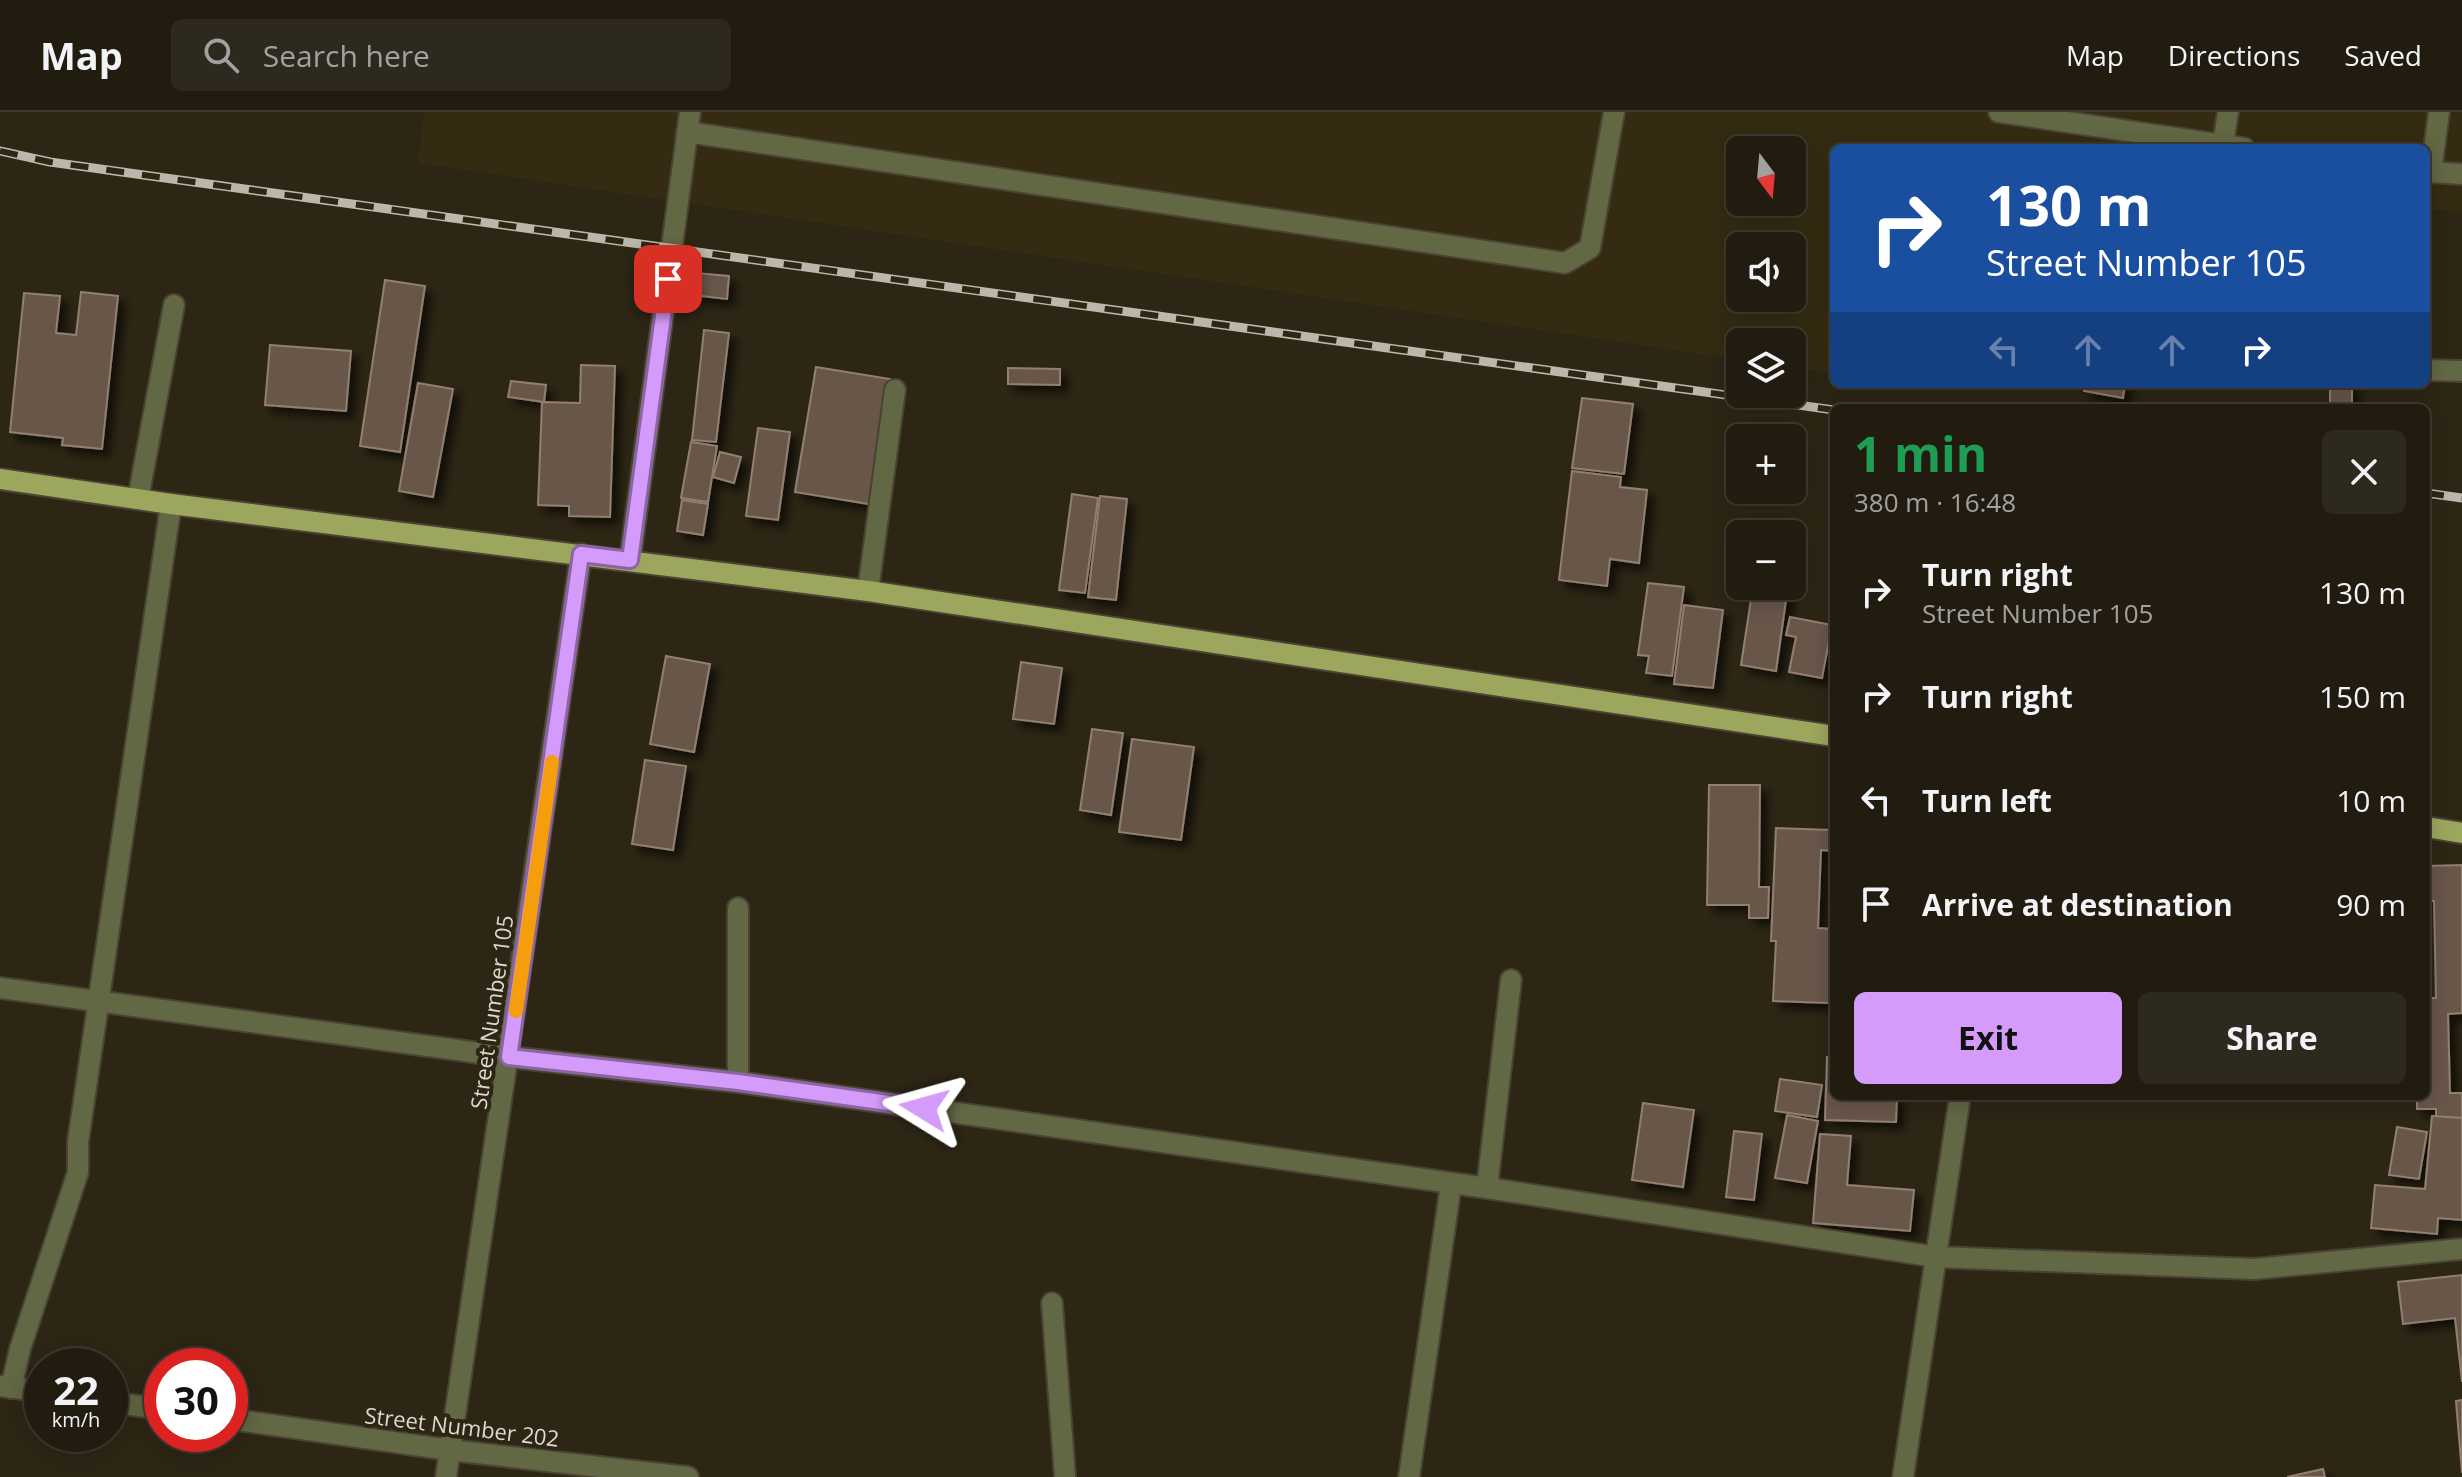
<!DOCTYPE html>
<meta charset="utf-8">
<style>
body{margin:0;font-family:"Open Sans",sans-serif;background:#2e291e;color:#f1f3f6;height:100vh;display:flex;flex-direction:column;font-size:30px;white-space:nowrap}
*{box-sizing:border-box;margin:0}
p{font-size:26px;color:#a2a19f}
.icon{flex:none;width:44px;height:44px;fill:none;stroke:currentColor;stroke-width:2;stroke-linecap:round;stroke-linejoin:round}
.map{position:relative;flex:1;overflow:hidden}
.details{position:absolute;left:1830px;top:292px;width:600px;height:696px;display:flex;flex-direction:column;background:#221c10;border-radius:12px;box-shadow:0 4px 20px #0003,0 0 0 2px #3f3a30}
.details>*{flex:none}
.hud{position:absolute;left:1830px;top:32px;width:600px;height:244px;border-radius:12px;box-shadow:0 4px 20px #0003,0 0 0 2px #3f3a30;background:#1a4fa0;color:#fff;overflow:hidden}
.needle{width:52px;rotate:164deg}
.controls{position:absolute;left:1726px;top:24px;display:grid;gap:16px}
.controls a{display:grid;place-items:center;width:80px;height:80px;border-radius:12px;background:#221c10;box-shadow:0 4px 20px #0003,0 0 0 2px #3f3a30;font-size:40px}
.speed{position:absolute;left:24px;top:1236px;display:flex;gap:16px;font-size:40px;font-weight:700;text-align:center}
.speed>*{display:grid;place-content:center;width:104px;height:104px;border-radius:50%;background:#221c10;box-shadow:0 4px 20px #0003,0 0 0 2px #3f3a30;line-height:1}
.speed small{font-size:20px;font-weight:400}
.speed .limit{border:12px solid #d22;background:#fff;color:#111}
.pin{position:absolute;display:grid;place-items:center;width:68px;height:68px;color:#fff;margin:-34px;border-radius:16px;box-shadow:0 4px 12px #0006}
.me{position:absolute;width:88px;margin:-44px;rotate:278deg;stroke-linejoin:round;filter:drop-shadow(0 0 6px #0008)}
.turn{display:flex;align-items:center;gap:28px;height:168px;padding:0 24px;font-size:36px}
.turn .icon{width:104px;height:104px;stroke-width:2.5}
.turn b{display:block;font-size:56px;line-height:68px}
.lanes{display:flex;align-items:center;height:76px;padding:0 24px;background:#0003;justify-content:center;gap:40px;direction:ltr}
.lanes .off{opacity:.35}
.round{display:grid;place-items:center;flex:none;width:84px;height:84px;border-radius:12px;background:#2e291e}
.overview{display:flex;align-items:center;justify-content:space-between;height:136px;padding:0 24px}
h1{font-size:48px;font-weight:700;line-height:60px;color:#1e9e55}
.button{display:flex;gap:16px;margin-top:auto;padding:16px 24px}
.button a{flex:1;height:92px;border-radius:12px;background:#d59bfa;color:#111;font-size:32px;font-weight:700;line-height:92px;text-align:center}
.button a+a{background:#2e291e;color:#f1f3f6}
ul{padding:0;list-style:none}
li{display:flex;align-items:center;gap:24px;height:104px;padding:0 24px}
li div{flex:1}
li b{display:block;font-size:30px}
li em{font-style:normal}
header{display:flex;align-items:center;gap:48px;box-sizing:border-box;height:112px;padding:0 40px;background:#221c10;border-bottom:2px solid #3f3a30}
header strong{font-size:38px}
nav{display:flex;gap:44px;margin-inline-start:auto;font-size:28px}
.search{width:560px;height:72px;background:#2e291e;display:flex;align-items:center;gap:20px;box-sizing:border-box;padding:0 28px;border-radius:12px;color:#a2a19f;font-size:30px}
.map>svg:first-child{display:block}
</style>
<header>
<strong>Map</strong>
<div class="search"><svg class="icon" aria-label="search" viewBox="0 0 24 24"><circle cx="10" cy="10" r="6"/><path d="M15 15l6 6"/></svg>Search here</div>
<nav><a>Map</a><a>Directions</a><a>Saved</a></nav>
</header>
<div class="map">
<svg width="2462" height="1365" viewBox="0 0 2462 1365">
<defs>
<filter id="shadow"><feDropShadow dx="7" dy="7" stdDeviation="4" flood-color="#0009"/></filter>
</defs>
<rect width="100%" height="100%" fill="#2d2615"/>
<path fill="#342b12" fill-rule="evenodd" d="M424 0H2462V100L2426 98V36H1834V262L1792 255V230H1740V248L418 51ZM1740 38H1792V90H1740ZM1740 134H1792V186H1740Z"/>
<g fill="#68574a" stroke="#917f70" stroke-width="2" filter="url(#shadow)">
<polygon points="695,161 729,164 727,187 693,183"/>
<polygon points="385,168 425,174 400,340 360,334"/>
<polygon points="81,180 118,184 102,337 62,333 63,326 10,320 24,181 60,184 56,221 76,223"/>
<polygon points="704,218 729,221 716,330 692,328"/>
<polygon points="270,233 351,239 346,299 265,293"/>
<polygon points="581,253 615,254 610,405 569,404 569,394 538,393 542,290 580,291"/>
<polygon points="816,255 890,267 869,392 795,380"/>
<polygon points="1008,256 1060,257 1060,273 1008,272"/>
<polygon points="511,269 546,273 544,290 508,285"/>
<polygon points="418,271 453,277 433,385 399,379"/>
<polygon points="2085,272 2125,272 2123,286 2084,279"/>
<rect x="2330" y="272" width="22" height="24"/>
<polygon points="1582,286 1633,292 1624,362 1572,356"/>
<polygon points="758,316 790,320 778,408 746,404"/>
<polygon points="691,330 717,334 708,390 681,386"/>
<polygon points="720,340 741,345 734,371 713,365"/>
<polygon points="1572,359 1621,365 1620,375 1647,378 1639,451 1610,447 1607,474 1559,468"/>
<polygon points="1072,382 1098,386 1085,481 1059,478"/>
<polygon points="1100,384 1127,387 1116,488 1088,485"/>
<polygon points="682,388 708,392 703,423 677,419"/>
<polygon points="1648,471 1684,475 1672,564 1646,561 1649,544 1638,543"/>
<polygon points="1753,474 1788,474 1776,559 1741,553"/>
<polygon points="1684,493 1723,498 1713,576 1674,572"/>
<polygon points="1790,505 1832,513 1822,566 1789,560 1796,525 1786,523"/>
<polygon points="666,544 710,552 694,640 650,632"/>
<polygon points="1021,550 1062,556 1054,612 1013,607"/>
<polygon points="1092,617 1123,621 1111,703 1080,698"/>
<polygon points="1132,627 1194,635 1181,728 1119,720"/>
<polygon points="645,648 686,654 673,738 632,732"/>
<polygon points="1709,673 1760,673 1759,775 1769,775 1768,806 1749,806 1749,793 1707,793"/>
<polygon points="1834,673 1834,739 1821,738 1818,816 1833,817 1829,891 1773,889 1776,829 1771,829 1776,716 1832,718"/>
<polygon points="2462,753 2462,901 2448,902 2450,981 2462,981 2462,1006 2436,1007 2436,997 2417,997 2417,984 2426,984 2426,886 2436,886 2434,789 2426,789 2426,754"/>
<polygon points="1827,945 1834,946 1834,984 1897,984 1896,1010 1825,1008"/>
<polygon points="1780,967 1822,973 1817,1005 1775,999"/>
<polygon points="1643,991 1694,998 1683,1075 1632,1068"/>
<polygon points="1787,1003 1818,1009 1807,1071 1775,1066"/>
<polygon points="2432,1004 2462,1006 2462,1108 2438,1106 2437,1122 2371,1116 2375,1073 2425,1077"/>
<polygon points="2397,1015 2427,1020 2419,1067 2389,1063"/>
<polygon points="1734,1019 1762,1022 1754,1088 1726,1085"/>
<polygon points="1820,1022 1851,1024 1847,1073 1914,1078 1910,1119 1813,1111"/>
<polygon points="2462,1163 2462,1270 2455,1206 2403,1212 2398,1170"/>
<polygon points="2462,1288 2462,1361 2456,1289"/>
<polygon points="2323,1357 2325,1365 2287,1365"/>
</g>
<g fill="none" stroke-linecap="round" stroke-linejoin="round">
<defs>
<g id="minor">
<polyline points="1999,0 2244,36"/>
<polyline points="687,20 1565,151 1590,136 1614,0"/>
<polyline points="2223,33 2228,0"/>
<polyline points="2426,59 2431,60 2439,0"/>
<polyline points="2431,60 2462,62"/>
<polyline points="2426,258 2462,259"/>
<polyline points="138,387 174,193"/>
<polyline points="630,448 690,0"/>
<polyline points="868,479 895,278"/>
<polyline points="0,876 509,945 738,970 1487,1076 1937,1145 2254,1157 2462,1137"/>
<polyline points="738,970 738,796"/>
<polyline points="1487,1076 1511,868"/>
<polyline points="1052,1191 1065,1365"/>
<polyline points="0,1274 42,1280"/>
<polyline points="11,1276 20,1237 78,1060 78,1030 171,392"/>
<polyline points="110,1290 162,1297"/>
<polyline points="230,1307 450,1338 688,1365"/>
<polyline points="446,1365 581,442"/>
<polyline points="1409,1365 1451,1072"/>
<polyline points="1903,1365 1960,984"/>
</g>
<g id="major">
<polyline points="0,367 171,392 868,479 1834,624"/>
<polyline points="2426,715 2462,721"/>
</g>
</defs>
<use href="#minor" stroke="#494333" stroke-width="24"/>
<use href="#major" stroke="#494333" stroke-width="24"/>
<use href="#minor" stroke="#626744" stroke-width="20"/>
<use href="#major" stroke="#9da65d" stroke-width="20"/>
<defs>
<g id="rail">
<polyline points="0,39 50,50 1834,298"/>
<polyline points="2426,381 2462,386"/>
</g>
</defs>
<use href="#rail" stroke="#bbb7ab" stroke-width="9"/>
<use href="#rail" stroke="#2d2615" stroke-width="6" stroke-dasharray="18" stroke-linecap="butt"/>
</g>
<g fill="none" stroke-linecap="round" stroke-linejoin="round">
<defs>
<polyline id="route" points="668,167 630,448 581,442 509,945 738,970 924,996"/>
</defs>
<use href="#route" stroke="#8a65a2" stroke-width="20"/>
<use href="#route" stroke="#d59bfa" stroke-width="14"/>
<polyline stroke="#f59e0b" stroke-width="14" points="516,899 552,650"/>
</g>
<g text-anchor="middle" dominant-baseline="central" stroke-width="8" stroke-linejoin="round" paint-order="stroke">
<g font-size="22" fill="#ddd9ce" stroke="#2d2615">
<text transform="translate(491 900) rotate(-82)">Street Number 105</text>
<text transform="translate(462 1314) rotate(7)">Street Number 202</text>
</g>
</g>
</svg>
<div class="controls">
<a><svg class="needle" viewBox="-14 -14 28 28"><path d="M0-13l5 13h-10z" fill="#e53935"/><path d="M0 13l5-13h-10z" fill="#a2a19f"/></svg></a>
<a><svg class="icon" aria-label="sound" viewBox="0 0 24 24"><path d="M4 9h4l5-4v14l-5-4H4zM17 9q2 3 0 6"/></svg></a>
<a><svg class="icon" aria-label="layers" viewBox="0 0 24 24"><path d="M12 4l9 5-9 5-9-5zM3 14l9 5 9-5"/></svg></a>
<a>+</a>
<a>−</a>
</div>
<div class="speed"><div>22<small>km/h</small></div><div class="limit">30</div></div>
<div class="pin" style="left:668px;top:167px;background:#d93025"><svg class="icon" aria-label="arrive" viewBox="0 0 24 24"><path d="M6 21V4h12l-3 4 3 4H6"/></svg></div>
<svg class="me" style="left:924px;top:996px" viewBox="-20 -20 40 40"><path d="M0-17L14 15 0 8-14 15z" fill="#d59bfa" stroke="#fff" stroke-width="4"/></svg>
<div class="hud">
<div class="turn"><svg class="icon" aria-label="right" viewBox="0 0 24 24"><path d="M7 20v-9h11M14 6l5 5-5 5"/></svg><div><b>130 m</b>Street Number 105</div></div>
<div class="lanes"><svg class="icon off" aria-label="left" viewBox="0 0 24 24"><path d="M17 20v-9H6M10 6l-5 5 5 5"/></svg><svg class="icon off" aria-label="ahead" viewBox="0 0 24 24"><path d="M12 20V5M6 11l6-6 6 6"/></svg><svg class="icon off" aria-label="ahead" viewBox="0 0 24 24"><path d="M12 20V5M6 11l6-6 6 6"/></svg><svg class="icon" aria-label="right" viewBox="0 0 24 24"><path d="M7 20v-9h11M14 6l5 5-5 5"/></svg></div>
</div>
<section class="details">
<div class="overview"><div><h1>1 min</h1><p>380 m · 16:48</p></div><a class="round"><svg class="icon" aria-label="close" viewBox="0 0 24 24"><path d="M6 6l12 12M18 6L6 18"/></svg></a></div>
<ul>
<li><svg class="icon" aria-label="right" viewBox="0 0 24 24"><path d="M7 20v-9h11M14 6l5 5-5 5"/></svg><div><b>Turn right</b><p>Street Number 105</p></div><em>130 m</em></li>
<li><svg class="icon" aria-label="right" viewBox="0 0 24 24"><path d="M7 20v-9h11M14 6l5 5-5 5"/></svg><div><b>Turn right</b></div><em>150 m</em></li>
<li><svg class="icon" aria-label="left" viewBox="0 0 24 24"><path d="M17 20v-9H6M10 6l-5 5 5 5"/></svg><div><b>Turn left</b></div><em>10 m</em></li>
<li><svg class="icon" aria-label="arrive" viewBox="0 0 24 24"><path d="M6 21V4h12l-3 4 3 4H6"/></svg><div><b>Arrive at destination</b></div><em>90 m</em></li>
</ul>
<div class="button"><a>Exit</a><a>Share</a></div>
</section>
</div>
